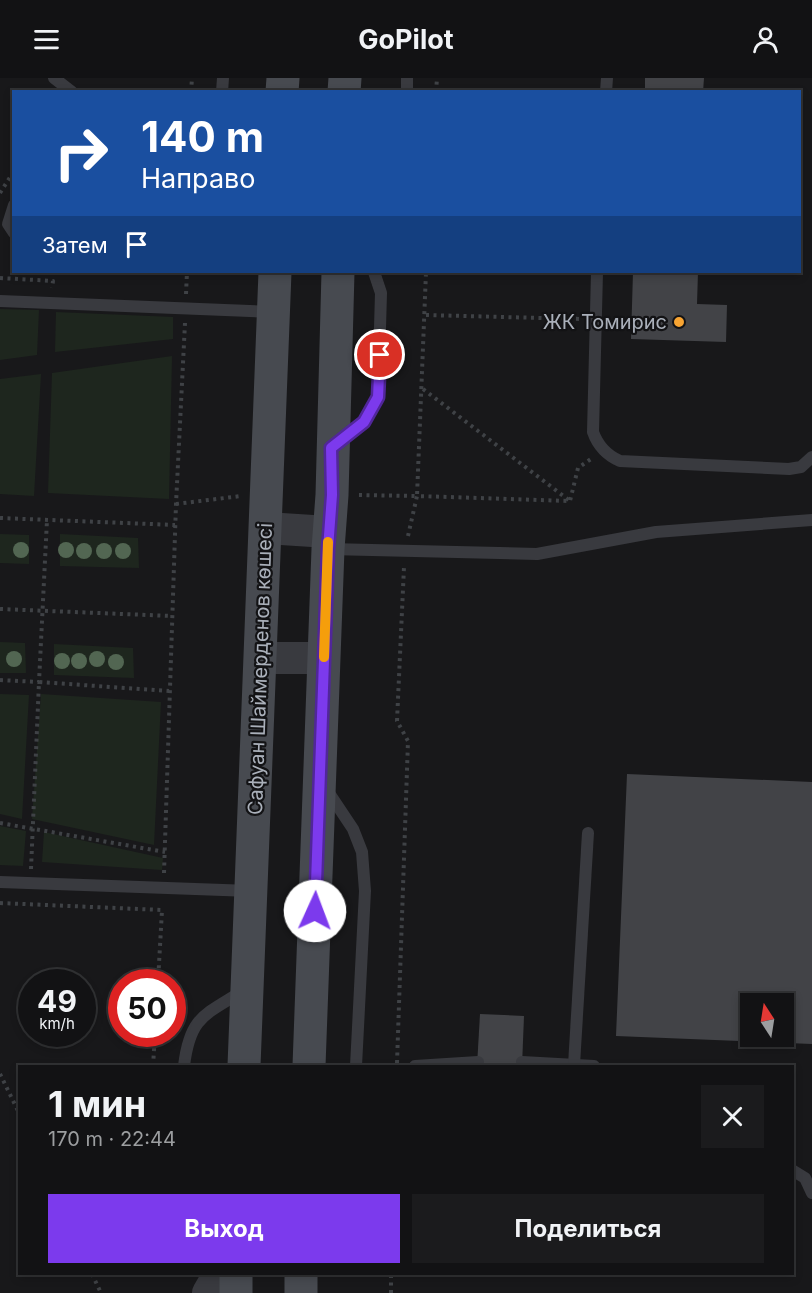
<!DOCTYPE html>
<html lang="ru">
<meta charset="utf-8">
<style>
body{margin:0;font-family:Inter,sans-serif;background:#1b1b1d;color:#f1f3f6;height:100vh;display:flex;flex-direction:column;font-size:22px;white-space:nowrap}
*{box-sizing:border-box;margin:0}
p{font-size:20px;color:#9c9ea0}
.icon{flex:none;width:33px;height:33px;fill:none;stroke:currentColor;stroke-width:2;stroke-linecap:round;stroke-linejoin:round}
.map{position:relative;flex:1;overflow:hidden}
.side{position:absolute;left:18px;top:987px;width:776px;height:210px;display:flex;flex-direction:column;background:#121214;border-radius:0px;box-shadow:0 3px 9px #0003,0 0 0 2px #313234}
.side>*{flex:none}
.hud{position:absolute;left:12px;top:12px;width:789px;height:183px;border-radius:0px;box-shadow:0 3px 9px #0003,0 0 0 2px #313234;background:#1a4fa0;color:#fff;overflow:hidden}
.needle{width:39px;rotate:348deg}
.fabs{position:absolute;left:740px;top:915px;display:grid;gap:12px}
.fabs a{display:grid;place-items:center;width:54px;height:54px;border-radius:0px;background:#121214;box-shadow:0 3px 9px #0003,0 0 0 2px #313234;font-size:30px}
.speed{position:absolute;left:18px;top:891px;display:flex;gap:12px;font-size:30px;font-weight:700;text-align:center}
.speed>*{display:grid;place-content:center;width:78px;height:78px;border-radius:50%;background:#121214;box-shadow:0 3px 9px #0003,0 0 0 2px #313234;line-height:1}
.speed small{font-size:15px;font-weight:400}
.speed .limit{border:9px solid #d22;background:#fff;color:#111}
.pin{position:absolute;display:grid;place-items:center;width:51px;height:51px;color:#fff;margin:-26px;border:3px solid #fff;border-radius:50%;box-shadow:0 2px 6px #0007}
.me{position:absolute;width:66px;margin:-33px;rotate:2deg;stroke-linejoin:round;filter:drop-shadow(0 0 4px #0008)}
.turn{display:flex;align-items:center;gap:21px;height:126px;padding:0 30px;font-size:27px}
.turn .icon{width:78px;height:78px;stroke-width:2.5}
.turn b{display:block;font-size:42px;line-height:51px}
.then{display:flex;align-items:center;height:57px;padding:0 30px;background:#0003;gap:12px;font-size:22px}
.round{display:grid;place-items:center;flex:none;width:63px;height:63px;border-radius:0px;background:#1b1b1d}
.summary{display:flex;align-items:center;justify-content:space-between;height:102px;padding:0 30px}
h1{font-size:36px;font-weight:700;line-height:45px}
.cta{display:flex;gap:12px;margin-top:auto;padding:12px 30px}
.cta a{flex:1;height:69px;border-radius:0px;background:#7c3aed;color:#fff;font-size:24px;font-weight:700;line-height:69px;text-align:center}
.cta a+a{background:#1b1b1d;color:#f1f3f6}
header{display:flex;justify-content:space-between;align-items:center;height:78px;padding:0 30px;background:#121214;font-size:27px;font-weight:700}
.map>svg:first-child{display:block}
</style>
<header><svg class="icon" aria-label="menu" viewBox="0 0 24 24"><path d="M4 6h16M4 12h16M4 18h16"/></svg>GoPilot<svg class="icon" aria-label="person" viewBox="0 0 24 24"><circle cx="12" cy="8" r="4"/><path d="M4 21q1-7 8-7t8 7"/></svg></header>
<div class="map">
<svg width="812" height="1215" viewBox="0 0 812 1215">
<rect width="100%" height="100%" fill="#18181a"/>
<g fill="#1e261e">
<polygon points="0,231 39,232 37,277 0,282"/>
<polygon points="56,234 173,239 173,261 55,274"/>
<polygon points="172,278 169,421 48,415 52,295"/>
<polygon points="41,296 34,418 0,416 0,301"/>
<polygon points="0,456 29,457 29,486 0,485"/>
<polygon points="60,456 138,460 139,490 60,488"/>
<polygon points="0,564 25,565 26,595 0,595"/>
<polygon points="54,566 133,570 134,600 54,597"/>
<polygon points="0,616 29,617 22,741 0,736"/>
<polygon points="41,616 161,624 154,767 32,741"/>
<polygon points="0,748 26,753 23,788 0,787"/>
<polygon points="44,754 163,780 162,792 42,784"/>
</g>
<g fill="#424347" fill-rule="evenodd">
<polygon points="645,0 704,0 703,14 645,14"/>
<polygon points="633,194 698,194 697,226 727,227 726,264 631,261"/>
<path d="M627 696 812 704V966L616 958ZM750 926H783V958H750Z"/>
<polygon points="480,936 524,938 522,988 477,988"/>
</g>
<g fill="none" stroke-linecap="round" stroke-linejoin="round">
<g stroke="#3f4246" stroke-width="4" stroke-dasharray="3 4.5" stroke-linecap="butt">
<polyline points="191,14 192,0"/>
<polyline points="436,14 437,0"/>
<polyline points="0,115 14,93"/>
<polyline points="0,200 53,203 52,210"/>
<polyline points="186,216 187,194"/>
<polyline points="426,237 581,241"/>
<polyline points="423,311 570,423"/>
<polyline points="359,417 417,418 426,194"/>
<polyline points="176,426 241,418"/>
<polyline points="0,440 175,447"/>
<polyline points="408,458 417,418 570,423 578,390 591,381"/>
<polyline points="0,531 172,538"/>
<polyline points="0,602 39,604 47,442"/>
<polyline points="0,745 165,774"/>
<polyline points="31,791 39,604 169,613"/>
<polyline points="164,795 176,426 185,245"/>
<polyline points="0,825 162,832 158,904"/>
<polyline points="397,985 408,663 397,643 404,489"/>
<polyline points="153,988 155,956"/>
<polyline points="0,996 20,1037"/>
<polyline points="92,1196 101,1215"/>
<polyline points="391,1215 391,1196"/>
</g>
<g stroke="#393a3f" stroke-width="12">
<polyline points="54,0 72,14"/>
<polyline points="407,0 407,14"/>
<polyline points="222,14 223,0"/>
<polyline points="606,14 607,0"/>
<polyline points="14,127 8,146 14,155"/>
<path d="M597 194 593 354C598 368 606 377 620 383L789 391 801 389 812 379"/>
<polyline points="0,223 273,234"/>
<polyline points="339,364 364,344 378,319 381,215 374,194"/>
<polyline points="329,471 537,476 656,454 812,442"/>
<polyline points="327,712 353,751 362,774 365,813 356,988"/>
<polyline points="0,804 251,813"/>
<polyline points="522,984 594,988"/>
<polyline points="574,987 588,755"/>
<path d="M184 988C190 938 205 937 244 912"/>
<polyline points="415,988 478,984"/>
<polyline points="792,1092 805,1100 812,1115"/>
</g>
<g stroke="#393a3f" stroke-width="32">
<polyline points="266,450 328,454"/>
<polyline points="261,580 324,580"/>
<polyline points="208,1215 219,1196"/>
</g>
<g stroke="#474a50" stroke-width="33">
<polyline points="282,14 283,0"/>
<polyline points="344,14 345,0"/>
<polyline points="244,988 275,194"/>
<polyline points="309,988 328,471 332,417 338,194"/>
<polyline points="236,1215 236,1196"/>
<polyline points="301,1215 301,1196"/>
</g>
</g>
<g fill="#526652">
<circle cx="21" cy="472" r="8"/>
<circle cx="66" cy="472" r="8"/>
<circle cx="84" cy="473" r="8"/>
<circle cx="104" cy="473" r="8"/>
<circle cx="123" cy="473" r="8"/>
<circle cx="14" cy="581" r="8"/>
<circle cx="97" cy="581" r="8"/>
<circle cx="62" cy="583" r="8"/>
<circle cx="79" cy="583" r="8"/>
<circle cx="116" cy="584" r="8"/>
</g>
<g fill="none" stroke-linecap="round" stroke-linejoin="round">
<defs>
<polyline id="route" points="315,833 328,471 332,417 331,370 364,344 378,319 380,277"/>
</defs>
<use href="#route" stroke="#51269a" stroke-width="15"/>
<use href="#route" stroke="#7c3aed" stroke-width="10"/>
<polyline stroke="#f59e0b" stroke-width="10" points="324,579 328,464"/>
</g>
<circle fill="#f8a432" stroke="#131315" stroke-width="2" cx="679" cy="244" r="6"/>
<g text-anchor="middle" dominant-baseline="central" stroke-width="4.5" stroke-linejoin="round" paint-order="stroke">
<g font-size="20" fill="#aab0ba" stroke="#131315" text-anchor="end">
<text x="667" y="244">ЖК Томирис</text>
</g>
<g font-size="20" fill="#aab0ba" stroke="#131315">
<text transform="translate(260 591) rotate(-88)">Сафуан Шаймерденов көшесі</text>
</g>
</g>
</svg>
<div class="fabs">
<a><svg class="needle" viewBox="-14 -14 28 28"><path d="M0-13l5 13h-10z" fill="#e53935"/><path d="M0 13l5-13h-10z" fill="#9c9ea0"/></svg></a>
</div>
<div class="speed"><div>49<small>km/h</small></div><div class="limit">50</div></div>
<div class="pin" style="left:380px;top:277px;background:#d93025"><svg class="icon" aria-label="arrive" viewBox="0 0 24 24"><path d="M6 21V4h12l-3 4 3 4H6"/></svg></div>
<svg class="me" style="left:315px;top:833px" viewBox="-20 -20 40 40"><circle r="19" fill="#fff"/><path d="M0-13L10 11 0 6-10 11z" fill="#7c3aed"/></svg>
<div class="hud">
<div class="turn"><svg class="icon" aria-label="right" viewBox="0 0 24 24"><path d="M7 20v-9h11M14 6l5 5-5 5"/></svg><div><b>140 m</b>Направо</div></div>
<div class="then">Затем<svg class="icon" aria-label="arrive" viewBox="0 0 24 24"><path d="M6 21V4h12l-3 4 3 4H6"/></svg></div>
</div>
<section class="side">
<div class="summary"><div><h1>1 мин</h1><p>170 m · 22:44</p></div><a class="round"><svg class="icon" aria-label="close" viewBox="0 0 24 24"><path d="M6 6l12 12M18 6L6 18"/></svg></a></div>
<div class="cta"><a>Выход</a><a>Поделиться</a></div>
</section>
</div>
